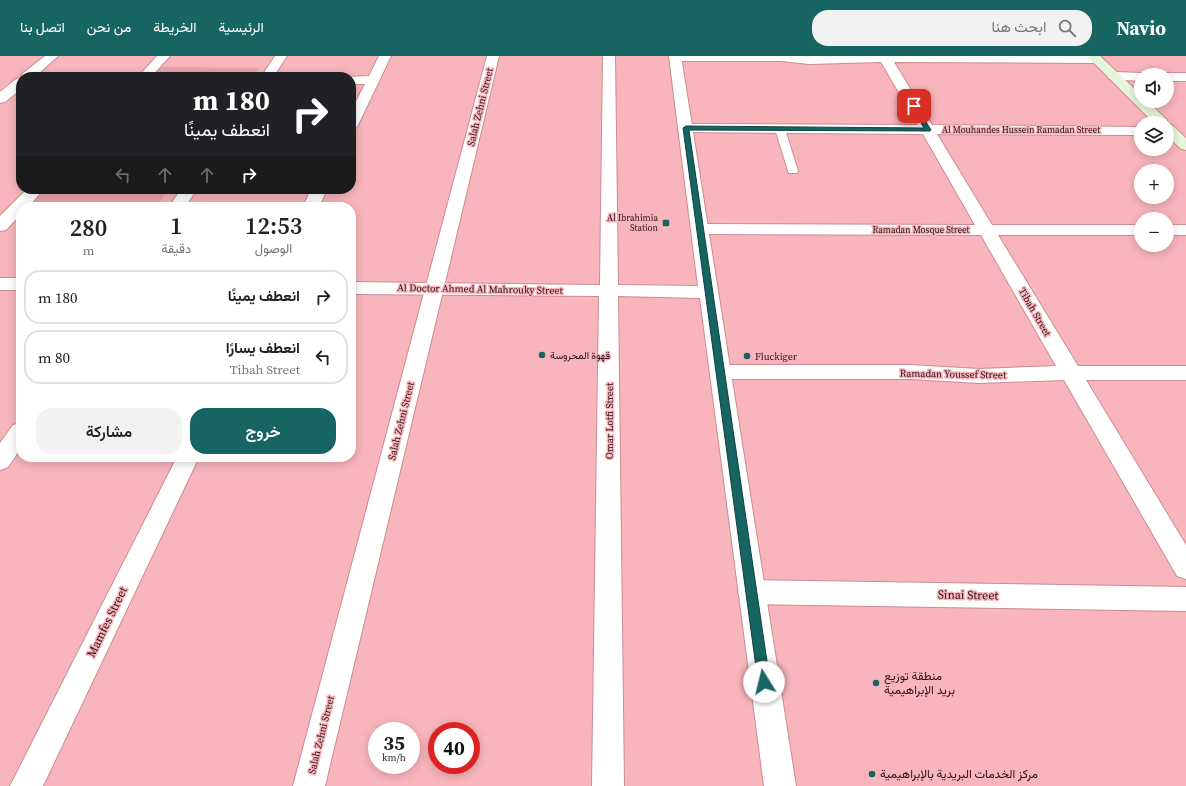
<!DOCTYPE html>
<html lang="ar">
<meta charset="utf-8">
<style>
body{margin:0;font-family:"Source Serif 4",Vazirmatn,serif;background:#f2f2f2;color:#222;direction:rtl;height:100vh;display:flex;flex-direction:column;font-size:15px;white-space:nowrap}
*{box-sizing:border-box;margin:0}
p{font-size:13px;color:#767676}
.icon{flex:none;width:22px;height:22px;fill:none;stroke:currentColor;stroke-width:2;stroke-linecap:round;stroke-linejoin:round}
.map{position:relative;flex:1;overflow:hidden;direction:ltr}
.panel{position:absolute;left:16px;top:146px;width:340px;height:260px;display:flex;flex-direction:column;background:#fff;border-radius:16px;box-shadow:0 2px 10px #0003;direction:rtl}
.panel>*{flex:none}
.top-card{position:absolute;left:16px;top:16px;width:340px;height:122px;border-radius:16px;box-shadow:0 2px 10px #0003;direction:rtl;background:#202124;color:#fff;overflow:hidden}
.tools{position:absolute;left:1134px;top:12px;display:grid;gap:8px}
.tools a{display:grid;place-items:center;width:40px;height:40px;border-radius:50%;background:#fff;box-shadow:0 2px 10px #0003;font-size:20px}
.speed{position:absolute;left:368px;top:666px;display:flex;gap:8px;font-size:20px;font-weight:700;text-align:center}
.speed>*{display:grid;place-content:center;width:52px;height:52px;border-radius:50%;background:#fff;box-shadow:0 2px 10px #0003;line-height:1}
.speed small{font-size:10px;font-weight:400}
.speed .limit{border:6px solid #d22;background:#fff;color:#111}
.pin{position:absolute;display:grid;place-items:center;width:34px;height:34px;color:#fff;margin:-17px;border-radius:8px;box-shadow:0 2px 6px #0006}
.me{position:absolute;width:44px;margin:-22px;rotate:351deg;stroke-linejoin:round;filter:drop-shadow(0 0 3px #0008)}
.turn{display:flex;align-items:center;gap:14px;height:84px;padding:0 20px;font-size:18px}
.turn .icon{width:52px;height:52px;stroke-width:2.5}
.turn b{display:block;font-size:28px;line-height:34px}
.lanes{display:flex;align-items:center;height:38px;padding:0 20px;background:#0003;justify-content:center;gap:20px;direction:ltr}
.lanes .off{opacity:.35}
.eta{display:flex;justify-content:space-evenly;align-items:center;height:68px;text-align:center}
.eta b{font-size:24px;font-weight:600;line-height:28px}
.action{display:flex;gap:8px;margin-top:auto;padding:8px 20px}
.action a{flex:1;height:46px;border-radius:16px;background:#166563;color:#fff;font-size:16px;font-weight:600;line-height:46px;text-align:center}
.action a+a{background:#f2f2f2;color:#222}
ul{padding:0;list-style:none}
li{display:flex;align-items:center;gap:12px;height:54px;margin:0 8px 6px;padding:0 12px;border:2px solid #e0e0e0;border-radius:16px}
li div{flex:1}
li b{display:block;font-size:15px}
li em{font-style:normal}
header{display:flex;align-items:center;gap:24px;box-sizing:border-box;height:56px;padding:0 20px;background:#166563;color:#fff}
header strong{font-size:19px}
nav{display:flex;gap:22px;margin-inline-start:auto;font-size:14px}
.search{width:280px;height:36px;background:#f2f2f2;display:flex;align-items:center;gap:10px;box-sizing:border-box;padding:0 14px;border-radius:16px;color:#767676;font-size:15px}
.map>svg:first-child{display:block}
</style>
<header>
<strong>Navio</strong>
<div class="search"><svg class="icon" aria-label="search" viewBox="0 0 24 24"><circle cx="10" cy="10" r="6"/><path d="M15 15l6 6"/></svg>ابحث هنا</div>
<nav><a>الرئيسية</a><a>الخريطة</a><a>من نحن</a><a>اتصل بنا</a></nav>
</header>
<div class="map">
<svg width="1186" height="730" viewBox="0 0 1186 730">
<rect width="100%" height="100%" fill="#f8b5bb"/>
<g fill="#eda5ab">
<polygon points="161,11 175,11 259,12 253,21 152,21"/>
<polygon points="45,133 169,133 156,151 28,151"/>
</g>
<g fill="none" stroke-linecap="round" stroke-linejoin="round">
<defs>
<polygon id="service" points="780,70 785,73 798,115 797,117 789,117 788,115 775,73"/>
<g id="minor">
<polygon points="45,0 58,0 35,21 21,22 22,18"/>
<polygon points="157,0 170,0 151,21 138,21"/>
<polygon points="275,0 287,0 273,21 261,21"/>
<polygon points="379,0 391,0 358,69 356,72 351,73 351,55 365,28 351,28 351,21 347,21 369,20"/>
<polygon points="487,0 499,0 325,730 293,730"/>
<polygon points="670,0 1100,0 1102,3 1100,6 1096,7 894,6 932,69 1141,71 1141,79 937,78 992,169 1141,169 1141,179 998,179 1078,310 1186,310 1186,324 1086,324 1186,489 1186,523 1177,520 1064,324 979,327 911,323 720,323 713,321 710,316 713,311 720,309 911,309 979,313 1056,310 981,179 700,178 694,177 692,173 694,169 700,168 975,169 923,78 686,76 681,75 679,72 681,69 686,68 918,69 881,6 809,8 781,5 675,5 671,4"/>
<polygon points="1114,16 1141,17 1146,19 1141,19 1141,25 1109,23 1108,20 1109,17"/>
<polygon points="1167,17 1186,17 1186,25 1167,25 1167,19 1162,19"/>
<polygon points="21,22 21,33 5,46 0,47 0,36 16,23"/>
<polygon points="27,133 44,133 28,151 21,151 21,158 6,174 0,175 0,160"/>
<polygon points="181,133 197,133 185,151 169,151"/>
<polygon points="311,133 327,133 319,151 303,151"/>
<rect x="1167" y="169" width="19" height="10"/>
<polygon points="21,367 21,392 8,411 0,414 0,387 13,369"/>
<polygon points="177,401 199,401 43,730 10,730"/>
<polygon points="751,524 1186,531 1186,555 751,548 742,544 738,536 742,528"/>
</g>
<g id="tertiary">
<polygon points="603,0 615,0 618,229 698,230 669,0 681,0 796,730 764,730 700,242 618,240 624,730 592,730 599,240 351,238 351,226 600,229"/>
<rect x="0" y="222" width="21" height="12"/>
</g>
<polygon id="secondary" points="1087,0 1100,0 1141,39 1141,45 1147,45 1167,64 1168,68 1172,69 1186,82 1186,94 1181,93 1167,80 1167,67 1154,67"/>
</defs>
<use href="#service" stroke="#cc8c92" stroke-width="2"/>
<use href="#minor" stroke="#cc8c92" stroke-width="2"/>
<use href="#tertiary" stroke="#cc8c92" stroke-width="2"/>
<use href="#secondary" stroke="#cc8c92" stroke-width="2"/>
<use href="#service" fill="#fff" fill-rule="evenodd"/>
<use href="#minor" fill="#fff" fill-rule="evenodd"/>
<use href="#tertiary" fill="#fff" fill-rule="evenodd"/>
<use href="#secondary" fill="#e6f6da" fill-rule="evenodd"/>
</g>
<polygon fill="#166563" stroke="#0e4240" points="914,48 916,50 931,74 930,75 689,74 770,626 769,630 764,631 760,630 758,626 683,72 686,70 924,72 911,50"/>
<g fill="#166563" stroke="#f8b5bb" stroke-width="1.5">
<rect x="662" y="163" width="8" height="8" rx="2"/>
<circle cx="542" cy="299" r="4"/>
<circle cx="747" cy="300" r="4"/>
<circle cx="876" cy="627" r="4"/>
<circle cx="872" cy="718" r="4"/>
</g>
<g text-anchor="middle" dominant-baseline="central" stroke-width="3" stroke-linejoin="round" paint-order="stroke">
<g font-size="9" fill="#281114" stroke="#f8b5bb">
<text x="1021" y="74">Al Mouhandes Hussein Ramadan Street</text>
<text x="921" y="174">Ramadan Mosque Street</text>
</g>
<g font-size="9" fill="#281114" stroke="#f8b5bb" text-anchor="end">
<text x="658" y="162">Al Ibrahimia<tspan x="658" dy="10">Station</tspan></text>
</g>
<g font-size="10" fill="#281114" stroke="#f8b5bb">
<text transform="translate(480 51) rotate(-76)">Salah Zehni Street</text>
<text transform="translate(480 233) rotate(1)">Al Doctor Ahmed Al Mahrouky Street</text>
<text transform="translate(1035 256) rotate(60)">Tibah Street</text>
<text transform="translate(953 318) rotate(1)">Ramadan Youssef Street</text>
<text transform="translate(401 365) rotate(-76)">Salah Zehni Street</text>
<text transform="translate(609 365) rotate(-90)">Omar Lotfi Street</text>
<text transform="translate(321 679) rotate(-76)">Salah Zehni Street</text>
</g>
<g font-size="10" fill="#281114" stroke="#f8b5bb" text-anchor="start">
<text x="550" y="299">قهوة المحروسة</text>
<text x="755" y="300">Fluckiger</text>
</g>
<g font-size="12" fill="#281114" stroke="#f8b5bb">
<text transform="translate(968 539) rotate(1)">Sinai Street</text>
<text transform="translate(107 566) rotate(-64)">Mamfes Street</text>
</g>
<g font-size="12" fill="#281114" stroke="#f8b5bb" text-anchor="start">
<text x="884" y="620">منطقة توزيع<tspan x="884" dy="14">بريد الإبراهيمية</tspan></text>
<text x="880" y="718">مركز الخدمات البريدية بالإبراهيمية</text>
</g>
</g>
</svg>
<div class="tools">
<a><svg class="icon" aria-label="sound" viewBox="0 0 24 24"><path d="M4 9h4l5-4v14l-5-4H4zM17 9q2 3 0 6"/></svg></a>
<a><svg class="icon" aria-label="layers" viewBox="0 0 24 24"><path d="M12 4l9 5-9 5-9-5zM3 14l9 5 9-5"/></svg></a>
<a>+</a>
<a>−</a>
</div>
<div class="speed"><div>35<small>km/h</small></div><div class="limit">40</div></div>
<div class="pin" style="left:914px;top:50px;background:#d93025"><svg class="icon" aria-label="arrive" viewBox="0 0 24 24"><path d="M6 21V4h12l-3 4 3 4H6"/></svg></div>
<svg class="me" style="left:764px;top:626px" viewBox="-20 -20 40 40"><circle r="19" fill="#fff"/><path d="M0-13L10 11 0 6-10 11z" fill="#166563"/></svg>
<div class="top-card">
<div class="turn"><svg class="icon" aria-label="right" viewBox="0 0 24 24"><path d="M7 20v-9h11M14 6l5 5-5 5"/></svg><div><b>180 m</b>انعطف يمينًا</div></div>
<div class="lanes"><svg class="icon off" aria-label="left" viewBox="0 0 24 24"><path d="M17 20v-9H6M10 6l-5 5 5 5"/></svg><svg class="icon off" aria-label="ahead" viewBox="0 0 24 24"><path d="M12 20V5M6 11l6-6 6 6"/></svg><svg class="icon off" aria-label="ahead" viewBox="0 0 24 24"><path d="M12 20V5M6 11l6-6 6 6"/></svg><svg class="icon" aria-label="right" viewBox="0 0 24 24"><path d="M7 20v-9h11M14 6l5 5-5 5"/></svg></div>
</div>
<section class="panel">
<div class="eta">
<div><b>12:53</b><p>الوصول</p></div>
<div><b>1</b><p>دقيقة</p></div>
<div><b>280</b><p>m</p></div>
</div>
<ul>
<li><svg class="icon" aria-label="right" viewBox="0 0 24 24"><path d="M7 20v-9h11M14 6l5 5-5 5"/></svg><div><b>انعطف يمينًا</b></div><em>180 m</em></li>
<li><svg class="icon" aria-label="left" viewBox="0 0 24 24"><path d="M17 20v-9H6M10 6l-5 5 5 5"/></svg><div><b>انعطف يسارًا</b><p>Tibah Street</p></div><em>80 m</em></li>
</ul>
<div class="action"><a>خروج</a><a>مشاركة</a></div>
</section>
</div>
